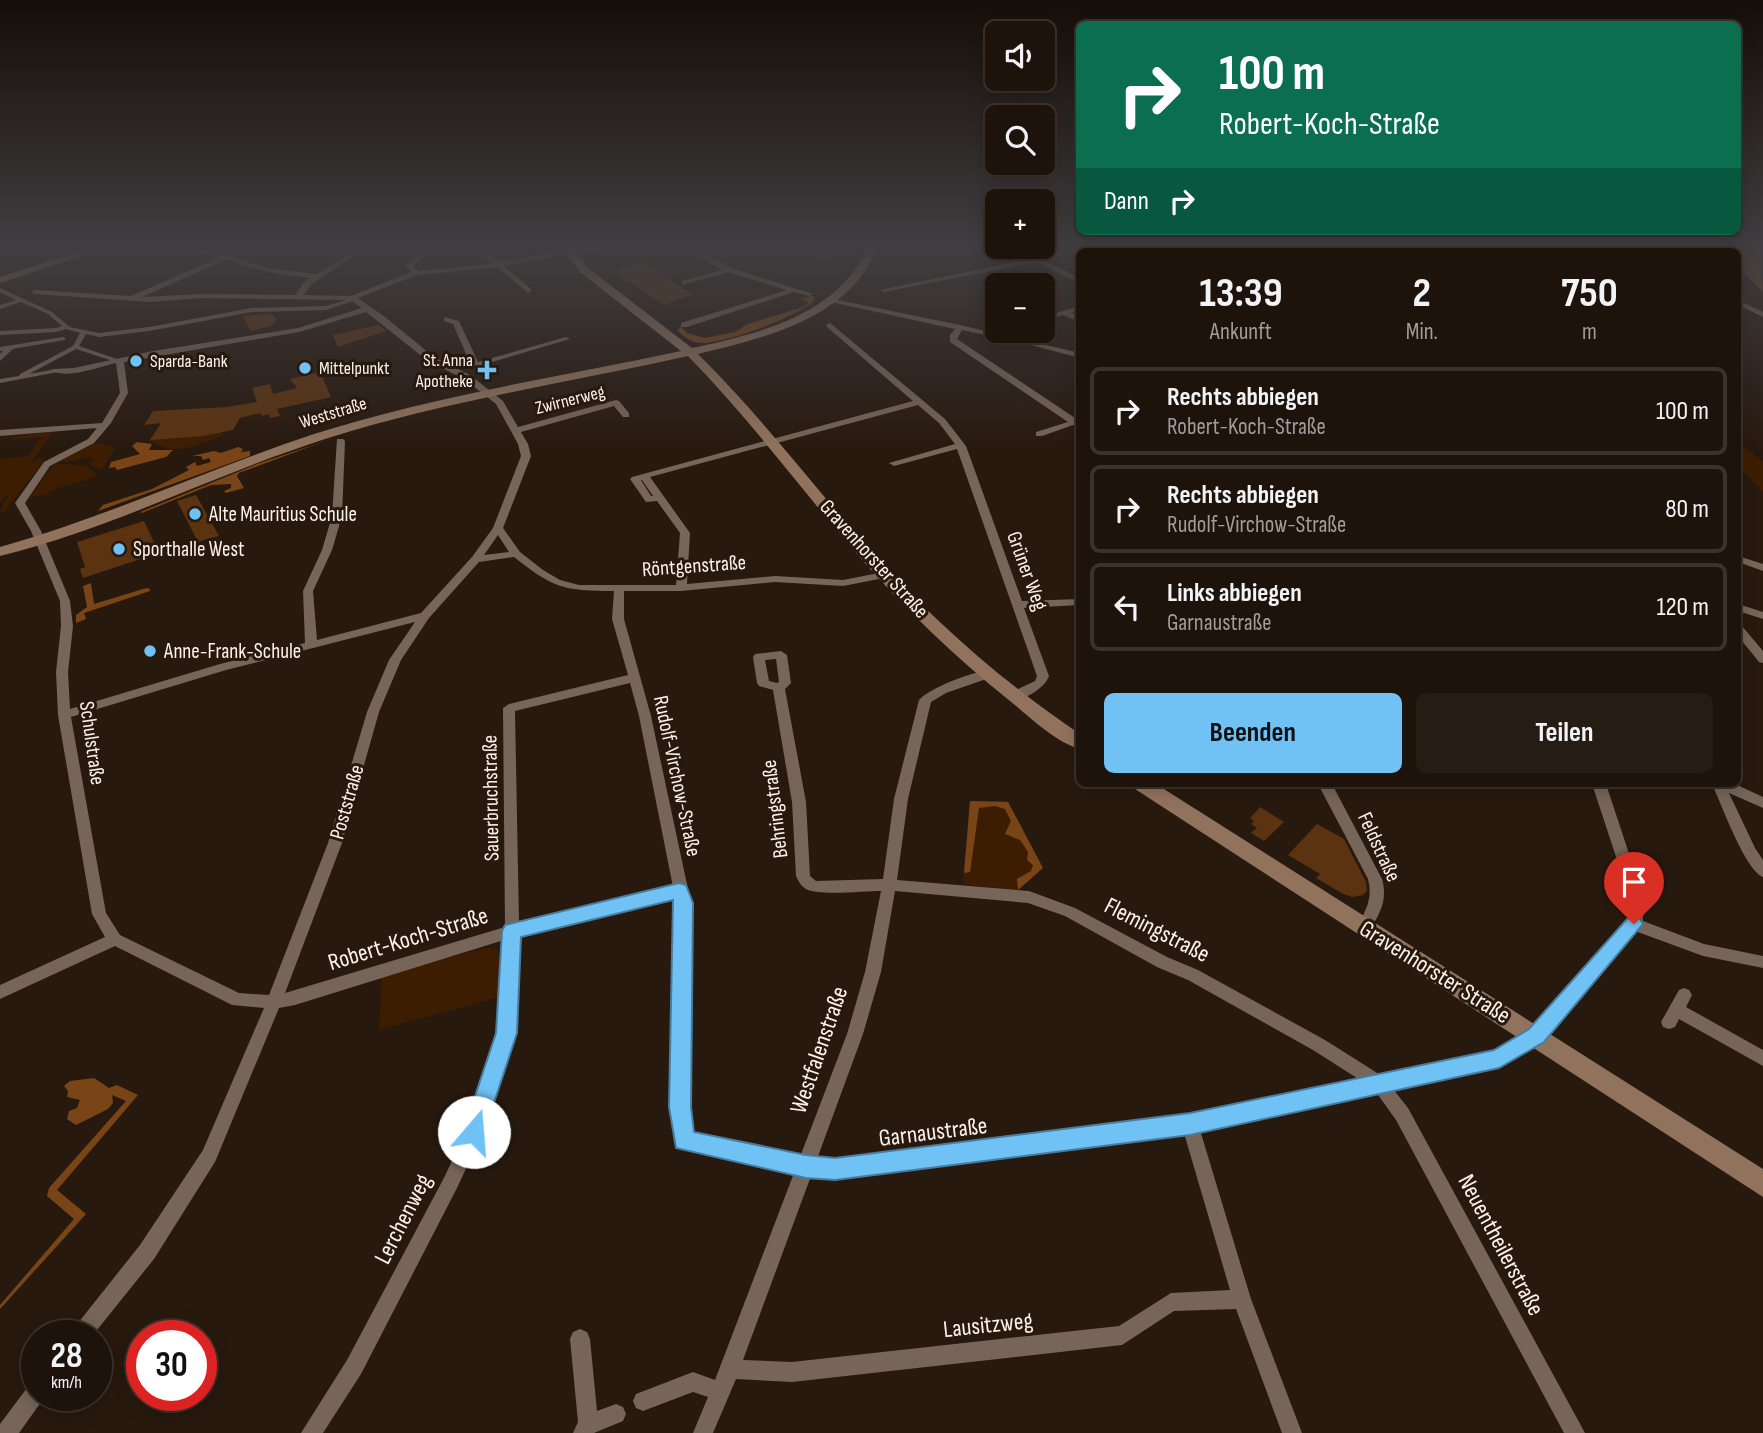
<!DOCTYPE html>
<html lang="de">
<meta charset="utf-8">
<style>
body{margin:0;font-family:"Sofia Sans Condensed",sans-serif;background:#251c13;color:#f1f3f6;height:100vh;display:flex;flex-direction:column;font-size:26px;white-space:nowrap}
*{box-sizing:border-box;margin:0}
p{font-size:23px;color:#a09e9c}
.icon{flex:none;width:38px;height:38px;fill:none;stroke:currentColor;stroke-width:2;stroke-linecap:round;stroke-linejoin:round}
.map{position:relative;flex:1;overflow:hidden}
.sheet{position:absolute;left:1076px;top:248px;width:665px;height:539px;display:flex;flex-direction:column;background:#1d130a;border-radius:10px;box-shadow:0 4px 18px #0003,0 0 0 2px #3b322b}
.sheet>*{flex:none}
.top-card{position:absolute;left:1076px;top:21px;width:665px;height:214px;border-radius:10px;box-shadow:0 4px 18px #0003,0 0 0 2px #3b322b;background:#0b6e4f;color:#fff;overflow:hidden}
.tools{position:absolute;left:985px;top:21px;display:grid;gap:14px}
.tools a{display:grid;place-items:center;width:70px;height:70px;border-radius:10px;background:#1d130a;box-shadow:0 4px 18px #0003,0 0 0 2px #3b322b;font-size:35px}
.speed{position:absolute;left:21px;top:1320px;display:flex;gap:14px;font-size:35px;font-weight:700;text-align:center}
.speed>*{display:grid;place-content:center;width:91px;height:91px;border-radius:50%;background:#1d130a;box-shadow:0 4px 18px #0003,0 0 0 2px #3b322b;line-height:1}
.speed small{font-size:18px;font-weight:400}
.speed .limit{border:10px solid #d22;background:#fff;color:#111}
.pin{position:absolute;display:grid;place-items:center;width:60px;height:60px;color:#fff;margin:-72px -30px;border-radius:50% 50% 50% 0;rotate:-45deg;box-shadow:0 0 7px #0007}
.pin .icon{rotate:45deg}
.me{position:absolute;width:77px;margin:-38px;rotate:18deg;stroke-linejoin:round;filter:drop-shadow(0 0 5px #0008)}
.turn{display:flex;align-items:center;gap:24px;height:147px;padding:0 28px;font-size:32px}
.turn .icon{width:91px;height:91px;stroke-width:2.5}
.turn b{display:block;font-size:49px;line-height:60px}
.then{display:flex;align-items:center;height:66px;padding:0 28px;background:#0003;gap:14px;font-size:26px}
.eta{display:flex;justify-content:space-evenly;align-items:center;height:119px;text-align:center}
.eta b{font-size:42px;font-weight:700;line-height:49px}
.primary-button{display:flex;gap:14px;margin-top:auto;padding:14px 28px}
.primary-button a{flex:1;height:80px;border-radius:10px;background:#70c1f4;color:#111;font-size:28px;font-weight:700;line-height:80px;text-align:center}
.primary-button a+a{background:#251c13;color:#f1f3f6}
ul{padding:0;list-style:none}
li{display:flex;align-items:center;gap:21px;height:88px;margin:0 14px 10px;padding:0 14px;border:4px solid #3b322b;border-radius:10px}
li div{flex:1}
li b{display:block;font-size:26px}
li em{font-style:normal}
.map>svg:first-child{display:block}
</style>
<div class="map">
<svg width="1763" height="1433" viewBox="0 0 1763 1433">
<rect width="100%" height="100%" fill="#27190e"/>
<g fill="#3d1d02">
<polygon points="1363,248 1579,248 1592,252 1375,252"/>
<polygon points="53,431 30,464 39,458 44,459 42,463 5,511 0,512 10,491 0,502 0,459 29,456 41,437 11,440 14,437"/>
<path d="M220 432 224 434C209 442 180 454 163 447 158 445 154 443 148 441L151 437 203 435Z"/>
<polygon points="1738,442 1763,462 1763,492 1738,467"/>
<path d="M101 443 115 448 103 468 98 470 89 464 93 460 92 457C80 456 70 466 59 460L93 444Z"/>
<polygon points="55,463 87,466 98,476 49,491 50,494 30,497"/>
<polygon points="970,801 1008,801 1043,868 1018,890 963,884"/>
<polygon points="486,948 497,949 500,955 500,997 379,1030 382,977 400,970"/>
</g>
<g fill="#7a4516">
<polygon points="1709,248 1761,248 1763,292 1738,268 1738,252 1720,252"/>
<path d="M807 295 815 297 813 302C793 318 725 344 700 343 690 342 683 336 677 330L681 327 687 333 705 338 735 332 748 324 803 307 809 303 801 299 810 297Z"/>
<polygon points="325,441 239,473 237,476 244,488 226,493 224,491 231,488 231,484 211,485 142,513 140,512 257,464"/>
<polygon points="137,442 152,444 149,450 173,450 166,457 117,470 115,467 109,468 111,462 140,454 132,446"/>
<polygon points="238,447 243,449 241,452 250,451 250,456 98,511 103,505 152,489 189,470 186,467 195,462 197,466 211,462 209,458 203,460 201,456 192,456 214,451 221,453"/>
<polygon points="91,583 94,604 143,589 149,588 150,591 84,613 86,619 76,623 76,615 87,607 83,586"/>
<polygon points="970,801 1008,802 1043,868 1018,890 1017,879 1031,871 1033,865 1027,860 1028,852 1020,840 1005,834 1011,821 1005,809 995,806 979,808 970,872 964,873"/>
<polygon points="94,1078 109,1088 117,1085 138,1095 57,1190 86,1214 0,1309 0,1305 74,1219 47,1196 49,1188 126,1101 112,1095 113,1103 108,1109 76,1125 67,1119 69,1111 77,1108 80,1100 67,1097 68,1091 64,1086 70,1081"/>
</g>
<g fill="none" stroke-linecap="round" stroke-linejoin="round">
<g stroke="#683500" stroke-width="2.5">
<polyline points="1577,248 1590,252"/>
<polyline points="1631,252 1639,248"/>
</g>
</g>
<g fill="#5b3310">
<polygon points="645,263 680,287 694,294 663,305 615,271"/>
<polygon points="272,314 277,320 270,326 251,331 243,316"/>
<polygon points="379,325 386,331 338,347 333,335"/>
<polygon points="320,372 331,397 277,409 280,416 270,418 269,414 262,416 260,413 240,418 233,430 203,436 150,440 161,423 144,425 153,411 227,407 257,402 252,388 270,384 273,394 297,388 290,379"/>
<polygon points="196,495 219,536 198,542 177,501"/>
<polygon points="144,521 159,553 83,578 80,569 85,567 77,542"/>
<polygon points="1260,807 1284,822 1264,841 1251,833 1257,828 1251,824 1254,821 1250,818"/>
<polygon points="1317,824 1344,839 1366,882 1367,891 1363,895 1353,897 1343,894 1316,878 1320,874 1288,855"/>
</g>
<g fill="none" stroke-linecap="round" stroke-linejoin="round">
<g fill="#766558" fill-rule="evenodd">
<polygon points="0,288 52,312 70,327 99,333 149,327 252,308 326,306 353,298 356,300 326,310 252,312 149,331 99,337 86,334 79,346 120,360 120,362 116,362 76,349 29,374 56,369 59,371 58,372 0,383 0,379 19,376 20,374 73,346 80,333 66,329 56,332 0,335 0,331 56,328 62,326 48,314 21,302 0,309 0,305 16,300 0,292"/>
<polygon points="63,337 65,338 65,340 0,351 0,347"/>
</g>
<g fill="#766558" fill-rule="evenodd">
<path d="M189 248C201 248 211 254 222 255 231 255 240 248 249 248L231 257 273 269 317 274 358 248H366L312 284 303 295 351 296 411 272 405 266 428 248H435L413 266 418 271 493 264 473 248H481L500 262 569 249 607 248 604 250 569 253 504 266 531 289 532 291 528 293 497 267 417 275 358 298 385 317 434 357 470 375 503 401 518 427 616 400 619 401 629 413V417H623L614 406 521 432 528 444 531 456 503 528 520 552 543 570 560 580 579 585H676L680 533 657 501 646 502 630 479 632 477 913 401 827 327 826 325 830 323 945 419 966 446 1022 601 1080 599V605L1024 608 1049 676C1044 689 1024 701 1010 699L1008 696 1010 693 1035 681 1037 676 957 449 894 466 889 463 955 444 939 423 918 405 650 477 690 533 687 584 775 576 843 580 884 572 889 575 884 578 843 586 775 582 681 591H624V619L651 716 691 903 688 1107 691 1134 800 1157 847 1034 865 972 881 891C865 891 818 896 806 889 801 886 799 882 796 876L792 802 773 690 759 686 757 683 753 657 755 654 781 651 787 655 791 683 785 689 806 802 810 876 816 881 883 879 894 799 919 700C930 688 977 669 992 671L994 674 992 677 946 693 931 702 908 799 897 880 1029 891 1075 908 1167 957 1198 970 1325 1040 1382 1076 1496 1052 1531 1031 1630 916 1629 896 1592 784H1606L1643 896V921L1704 944 1763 956V968L1703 956 1635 931 1543 1041 1499 1066 1393 1089 1408 1108 1585 1433H1564L1396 1120 1376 1092 1200 1130 1251 1299 1302 1433H1282L1236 1309 1174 1311 1122 1345 792 1382 736 1379 713 1433H693L708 1397 693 1392 643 1411 636 1408 633 1401 636 1394 693 1372 715 1380 794 1173 677 1147 674 1141 672 1107 676 898 519 935 515 1033 483 1132 457 1188 361 1374 323 1433H301L347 1360 445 1176 466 1130 499 1033 504 940 295 1005 279 1008 215 1162 154 1259 93 1335H71L74 1328 140 1245 203 1150 264 1008 232 1005 115 946 0 999V985L105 937 92 914 58 715 56 672 61 626 60 601 31 531 15 503 44 462 88 439 97 428 0 436V430L102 423 120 393 116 363C98 367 69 379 52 371L53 369 74 368 153 351 298 328 362 308 350 300 201 298 150 302 35 294 31 292 35 290 131 296 218 258ZM225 260 272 273 311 278 306 280 295 295 201 294 142 297ZM366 312 428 361 464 379 496 404 518 444 521 456 493 528 472 557 421 613 317 640 313 591 332 550 342 516 345 441 343 439H337L332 516 322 550 303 591 305 643 220 664 70 709 68 672 73 626 70 601 41 531 25 503 50 466 94 443 111 423 128 393 124 362 299 332ZM641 480H642L653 496H651ZM498 535 509 552 484 555ZM514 557C553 588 564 591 614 591L612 619 628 675 509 704 503 708 505 927 285 993 342 843 379 712 401 660 429 618 479 562ZM415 622 389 660 367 712 328 843 269 995 239 993 120 935 106 913 71 717 226 670ZM776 659 779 682 777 683 769 681 765 660ZM630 683 639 716 673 887 519 923 515 711ZM895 891 1028 903 1065 916 1157 967 1188 980 1313 1050 1360 1080 1190 1116 836 1160 817 1159 863 1034 881 972ZM1184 1133 1230 1290 1171 1293 1119 1326 792 1362 743 1360 811 1176 836 1178Z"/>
<polygon points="686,248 694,248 731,268 813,294 809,296 794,292 687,327 681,327 681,323 787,290 728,272 682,285 682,281 722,270"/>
<polygon points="825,248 831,248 825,258 821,258"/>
<polygon points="1012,248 1020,248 1038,257 1071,248 1081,248 1043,260 1080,278 1080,283 1036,262 884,292 880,290 1030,259"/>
<polygon points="1247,248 1255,248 1249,252 1241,252"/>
<polygon points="1334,248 1344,248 1352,252 1342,252"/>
<polygon points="1584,248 1594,248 1603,252 1593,252"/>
<polygon points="985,291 998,293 998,297 985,295"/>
<polygon points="828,298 960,325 1080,353 1080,358 1027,344 962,330 957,339 1078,420 1080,429 1073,425 1042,436 1036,436 1036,432 1068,422 950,342 950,335 955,329 831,302 828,302"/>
<polygon points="1738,300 1763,312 1763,317 1738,305"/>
<polygon points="1080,306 1080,310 1071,313 1080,317 1080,322 1063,315 1053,318 1043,316 1043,312 1053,314"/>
<polygon points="444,317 459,321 478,362 566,337 570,339 475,367 471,365 453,324 444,321"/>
<polygon points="7,346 14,348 0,361 0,354"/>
<polygon points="1738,556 1763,564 1763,571 1738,562"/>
<polygon points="1738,604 1763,612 1763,619 1738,611"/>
<polygon points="1738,625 1742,626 1763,651 1763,663 1759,662 1738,636"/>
<path d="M1318 784H1332L1382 879C1388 900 1380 914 1369 931L1364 933 1359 931 1357 927C1366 910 1373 899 1368 879Z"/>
<path d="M1712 784H1735L1763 797V808L1729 793 1755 848 1763 860V877C1745 870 1721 803 1712 784Z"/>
<polygon points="1684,988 1689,990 1692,995 1686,1007 1763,1050 1763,1066 1679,1019 1675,1027 1669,1029 1663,1027 1661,1022 1679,990"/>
<polygon points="580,1329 587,1332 590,1339 597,1411 616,1404 623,1407 626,1414 623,1421 594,1433 573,1433 578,1422 570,1339 573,1332"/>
<polygon points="37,1381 37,1395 45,1395 44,1398 19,1433 0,1433 0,1424 30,1384"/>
</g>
<g fill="#91735d" fill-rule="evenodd">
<polygon points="91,248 106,248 0,283 0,277"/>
<path d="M562 248H572L588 268 692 348C757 334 839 315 867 248H877C850 318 765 338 698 354 759 414 811 483 867 547 930 618 1001 681 1080 734V749C1055 742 1030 717 1010 701 955 657 903 607 857 554 800 488 749 418 688 356 567 383 444 401 325 439 216 474 111 529 0 556V547C107 517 208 469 314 434 434 396 558 377 681 351L580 272Z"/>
<polygon points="1133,784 1156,784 1763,1169 1763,1197 1135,789"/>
</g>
</g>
<linearGradient id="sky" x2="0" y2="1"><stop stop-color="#150e08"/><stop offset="0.55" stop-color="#413e41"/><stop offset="1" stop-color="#413e41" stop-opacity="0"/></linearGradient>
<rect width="1763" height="449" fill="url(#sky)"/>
<polygon fill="#70c1f4" stroke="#497d9f" stroke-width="2" points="679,883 686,885 693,903 691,1107 694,1132 806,1155 835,1158 1190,1113 1494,1050 1529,1029 1627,919 1634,916 1640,919 1643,924 1544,1042 1499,1068 1190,1135 835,1180 806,1178 676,1148 669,1107 673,900 521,937 517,1033 482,1139 474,1142 467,1139 463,1132 496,1033 502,931 505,925"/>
<g fill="#70c1f4" stroke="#27190e" stroke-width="2.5">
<circle cx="136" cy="361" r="7"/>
<circle cx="305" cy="368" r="7"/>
<path d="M483.5 359.5h7v7h7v7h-7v7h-7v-7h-7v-7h7z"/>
<circle cx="195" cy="514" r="7"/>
<circle cx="119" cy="549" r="7"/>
<circle cx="150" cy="651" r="7"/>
</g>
<g text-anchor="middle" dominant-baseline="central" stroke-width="6" stroke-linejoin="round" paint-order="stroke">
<g font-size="18" fill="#fdf2eb" stroke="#27190e" text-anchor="start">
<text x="473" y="360" text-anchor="end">St. Anna<tspan x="473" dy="21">Apotheke</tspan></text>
<text x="150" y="361">Sparda-Bank</text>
<text x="319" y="368">Mittelpunkt</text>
</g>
<g font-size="18" fill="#fdf2eb" stroke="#27190e">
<text transform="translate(570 400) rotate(-14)">Zwirnerweg</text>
<text transform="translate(333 413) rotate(-17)">Weststraße</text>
</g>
<g font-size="21" fill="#fdf2eb" stroke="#27190e" text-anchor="start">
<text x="209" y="514">Alte Mauritius Schule</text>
<text x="133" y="549">Sporthalle West</text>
<text x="164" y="651">Anne-Frank-Schule</text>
</g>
<g font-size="21" fill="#fdf2eb" stroke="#27190e">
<text transform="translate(874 559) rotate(48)">Gravenhorster Straße</text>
<text transform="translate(694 566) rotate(-4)">Röntgenstraße</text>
<text transform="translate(1027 571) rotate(70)">Grüner Weg</text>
<text transform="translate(92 743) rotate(82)">Schulstraße</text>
<text transform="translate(677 776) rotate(78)">Rudolf-Virchow-Straße</text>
<text transform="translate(491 798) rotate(-91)">Sauerbruchstraße</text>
<text transform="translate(347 802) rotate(-74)">Poststraße</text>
<text transform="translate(775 809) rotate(-97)">Behringstraße</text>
<text transform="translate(1379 847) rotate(65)">Feldstraße</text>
</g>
<g font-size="24" fill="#fdf2eb" stroke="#27190e">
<text transform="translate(1157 930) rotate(27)">Flemingstraße</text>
<text transform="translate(408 939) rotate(-17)">Robert-Koch-Straße</text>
<text transform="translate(1435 972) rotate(32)">Gravenhorster Straße</text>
<text transform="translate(819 1050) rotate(-71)">Westfalenstraße</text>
<text transform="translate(933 1132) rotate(-7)">Garnaustraße</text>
<text transform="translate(403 1219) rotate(-63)">Lerchenweg</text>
<text transform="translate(1501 1245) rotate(62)">Neuentheilerstraße</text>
<text transform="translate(988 1325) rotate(-6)">Lausitzweg</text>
</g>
</g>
</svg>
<div class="tools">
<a><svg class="icon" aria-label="sound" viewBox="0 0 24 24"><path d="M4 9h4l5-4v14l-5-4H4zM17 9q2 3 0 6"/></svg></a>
<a><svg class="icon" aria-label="search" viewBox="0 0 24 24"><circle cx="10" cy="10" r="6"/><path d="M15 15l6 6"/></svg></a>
<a>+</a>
<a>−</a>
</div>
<div class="speed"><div>28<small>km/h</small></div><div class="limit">30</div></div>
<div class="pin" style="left:1634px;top:924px;background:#d93025"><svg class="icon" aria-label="arrive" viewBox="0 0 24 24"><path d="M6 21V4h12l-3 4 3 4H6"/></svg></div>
<svg class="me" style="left:474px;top:1132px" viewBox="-20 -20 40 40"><circle r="19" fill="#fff"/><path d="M0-13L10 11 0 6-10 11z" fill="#70c1f4"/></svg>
<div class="top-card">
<div class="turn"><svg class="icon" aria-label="right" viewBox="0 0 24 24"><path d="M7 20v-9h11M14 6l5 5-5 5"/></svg><div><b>100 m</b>Robert-Koch-Straße</div></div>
<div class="then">Dann<svg class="icon" aria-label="right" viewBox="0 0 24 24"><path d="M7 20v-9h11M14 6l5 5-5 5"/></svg></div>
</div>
<section class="sheet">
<div class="eta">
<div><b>13:39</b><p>Ankunft</p></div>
<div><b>2</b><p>Min.</p></div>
<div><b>750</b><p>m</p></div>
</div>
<ul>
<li><svg class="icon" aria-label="right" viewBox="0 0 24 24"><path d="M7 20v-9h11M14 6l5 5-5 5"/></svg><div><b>Rechts abbiegen</b><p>Robert-Koch-Straße</p></div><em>100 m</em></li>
<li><svg class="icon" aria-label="right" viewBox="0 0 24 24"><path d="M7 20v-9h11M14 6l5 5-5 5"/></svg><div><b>Rechts abbiegen</b><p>Rudolf-Virchow-Straße</p></div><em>80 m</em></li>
<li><svg class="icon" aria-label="left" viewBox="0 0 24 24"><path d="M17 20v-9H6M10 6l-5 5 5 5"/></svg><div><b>Links abbiegen</b><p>Garnaustraße</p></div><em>120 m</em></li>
</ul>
<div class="primary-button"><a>Beenden</a><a>Teilen</a></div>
</section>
</div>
